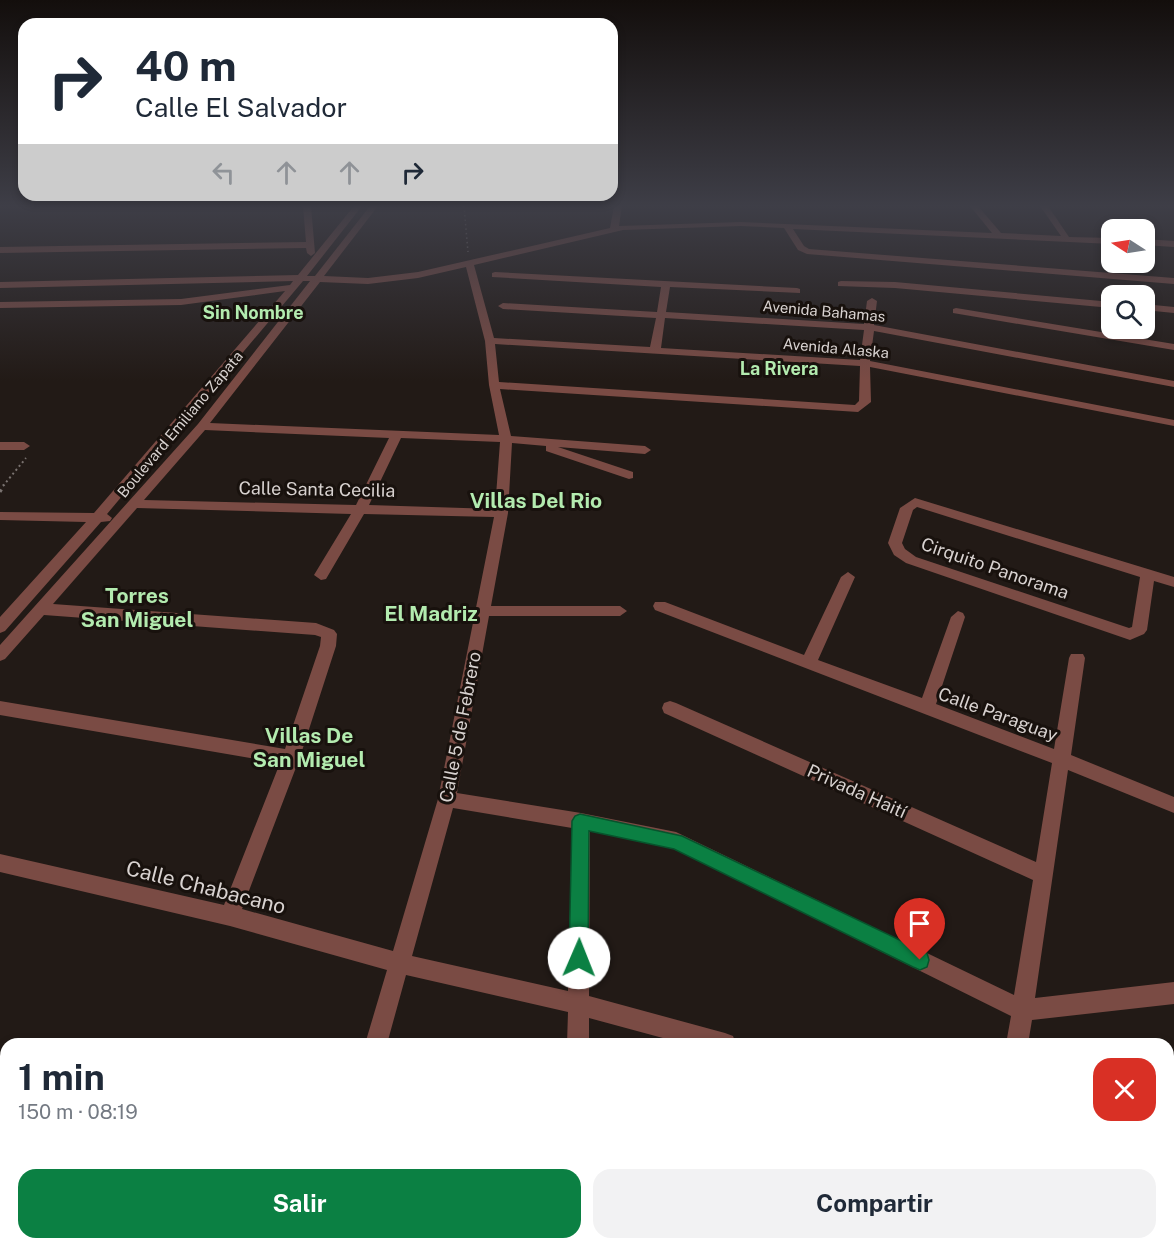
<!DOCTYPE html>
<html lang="es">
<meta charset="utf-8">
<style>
body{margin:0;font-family:"Public Sans",sans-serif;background:#f2f2f3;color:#1f2937;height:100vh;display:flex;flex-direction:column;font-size:22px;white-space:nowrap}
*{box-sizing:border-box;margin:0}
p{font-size:20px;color:#747a83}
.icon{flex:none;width:33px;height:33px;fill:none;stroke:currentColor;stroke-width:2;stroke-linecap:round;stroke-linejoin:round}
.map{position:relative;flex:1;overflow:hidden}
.sheet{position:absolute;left:0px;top:1038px;width:1174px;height:212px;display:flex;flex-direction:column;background:#fff;border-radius:18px 18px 0 0;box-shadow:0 3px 9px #0003}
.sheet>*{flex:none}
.banner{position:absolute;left:18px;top:18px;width:600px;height:183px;border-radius:18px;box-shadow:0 3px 9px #0003;background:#fff;color:#1f2937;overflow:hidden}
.needle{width:39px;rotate:282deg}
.tools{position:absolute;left:1101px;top:219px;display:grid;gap:12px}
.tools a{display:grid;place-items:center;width:54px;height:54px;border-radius:12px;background:#fff;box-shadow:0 3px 9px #0003;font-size:30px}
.pin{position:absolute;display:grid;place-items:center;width:51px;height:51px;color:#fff;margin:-62px -26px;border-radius:50% 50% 50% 0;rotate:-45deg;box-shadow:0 0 6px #0007}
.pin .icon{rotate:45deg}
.me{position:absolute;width:66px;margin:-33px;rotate:1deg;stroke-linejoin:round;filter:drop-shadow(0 0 4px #0008)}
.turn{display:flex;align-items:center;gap:21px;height:126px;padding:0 18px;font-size:27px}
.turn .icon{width:78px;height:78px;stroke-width:2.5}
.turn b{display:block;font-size:42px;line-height:51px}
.lanes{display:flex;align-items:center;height:57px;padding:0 18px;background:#0003;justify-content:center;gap:30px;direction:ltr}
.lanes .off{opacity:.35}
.round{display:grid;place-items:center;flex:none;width:63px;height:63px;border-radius:18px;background:#f2f2f3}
.head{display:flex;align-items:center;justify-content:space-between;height:102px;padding:0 18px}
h1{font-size:36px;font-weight:700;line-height:45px}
.cta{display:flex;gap:12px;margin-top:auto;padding:12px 18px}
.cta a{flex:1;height:69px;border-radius:18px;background:#0b8043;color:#fff;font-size:24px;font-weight:700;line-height:69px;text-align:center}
.cta a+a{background:#f2f2f3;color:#1f2937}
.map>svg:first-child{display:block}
</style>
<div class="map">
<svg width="1174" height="1249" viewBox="0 0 1174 1249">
<rect width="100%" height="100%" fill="#221a16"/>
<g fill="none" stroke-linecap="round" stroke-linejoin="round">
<polyline stroke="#7a7370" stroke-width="1.5" stroke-dasharray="1.5 3" stroke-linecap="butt" points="464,206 468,252"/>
<polyline stroke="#7a7370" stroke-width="2" stroke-dasharray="2 3" stroke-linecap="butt" points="3,486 26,458"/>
<polyline stroke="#7a7370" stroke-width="3" stroke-dasharray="3 4.5" stroke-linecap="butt" points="0,492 4,485"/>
<g fill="#7a4b44" fill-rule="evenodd">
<polygon points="303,206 311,206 315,253 311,256 307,253 306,248 0,253 0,247 306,242"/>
<path d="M354 206H362L307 276H315L370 206H378L324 276 368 278 418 272 610 228 614 206H622L619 226 741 222 992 233 970 206H978L1001 233 1061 236 1040 206H1048L1069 237 1112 238V244L793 229 804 246 809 249 1174 278V284L807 254 798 250 784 228 741 226 623 230 474 265 494 338 650 347 656 318 503 309 498 306 503 303 657 312 661 287 492 277V273L495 272 797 288 800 289V293L670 287 666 312 864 324 867 301 872 298 877 301 874 325 1174 381V387L874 331 870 361 1174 420V426L870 367 871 402 858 412 500 389 511 436 645 446 651 450 645 454 558 447 633 472V478L629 479 546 451V446L512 443 508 513 491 606H620L627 611 620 616H489L457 793 581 813 676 832 1014 995 1033 880 664 713 662 708 664 703 670 701 676 703 1036 862 1052 763 655 610 653 606 655 602H665L804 655 841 577 848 572 855 577 818 660 922 698 951 617 958 611 963 613 965 617 936 704 1054 749 1069 658 1071 654H1083L1085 658 1071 755 1174 797V813L1068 770 1035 998 1174 982V1004L1032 1020 1028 1044H1006L1011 1016 674 849 590 831 589 996 725 1033 733 1036 736 1044H685L589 1018V1044H567L568 1012 406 975 387 1044H365L387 970 230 926 0 872V854L224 905 280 763 0 715V701L285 749 320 646 321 637 315 635 44 615 5 659 0 661V645L198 424 310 281H303L107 514 112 518 110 521 101 522 5 631 0 633V617L86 522 0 520V512L94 513 285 291 181 305 0 308V302L181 299 290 285 293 281 0 288V282L298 275ZM466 267 485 341 489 385 499 435 210 423 320 282 368 284 418 278ZM665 318 864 330 860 360 661 348ZM495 344 860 366 859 401 855 405 499 382ZM205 430 389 438 356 505 144 500ZM401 438 500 442 495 509 369 505ZM137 508 351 514 314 575 321 580 326 579 364 514 494 517 438 799 393 951 242 909 300 757 336 646 337 634 334 630 316 623 53 604ZM453 808 572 828 568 991 412 956Z"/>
<polygon points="1144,239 1174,241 1174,247 1144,245"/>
<polygon points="841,281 895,282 1112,302 1112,308 895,288 838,286 838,282"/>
<polygon points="1144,304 1174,307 1174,313 1144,310"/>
<polygon points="956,308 1174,344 1174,350 953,313 953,309"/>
<polygon points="0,442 24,442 30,446 24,450 0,450"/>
<path d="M915 498 1174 577V587L1154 581 1147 630 1144 634 1130 640 906 563 894 555 888 543 900 508ZM917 507 1140 577 1132 627 1129 628 916 557 905 549 902 543 913 510Z"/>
<polygon points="0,1074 6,1076 6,1098 0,1096"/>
<polygon points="1168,1153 1174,1154 1174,1178 1168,1177"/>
<polygon points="294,1244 320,1244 318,1249 292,1249"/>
<polygon points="505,1244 548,1244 550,1249 507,1249"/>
<rect x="566" y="1244" width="26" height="5"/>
</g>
</g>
<linearGradient id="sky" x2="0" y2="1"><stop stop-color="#130e0c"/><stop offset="0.54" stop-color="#3e3e47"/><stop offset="1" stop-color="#3e3e47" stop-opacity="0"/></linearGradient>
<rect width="1174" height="381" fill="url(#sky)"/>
<polygon fill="#0b8043" stroke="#07532c" stroke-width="1.5" points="580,814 682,836 927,953 929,960 927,967 920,970 913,967 674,849 589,831 588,958 585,965 579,968 572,965 569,958 572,821 575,816"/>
<g text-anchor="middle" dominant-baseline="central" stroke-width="6" stroke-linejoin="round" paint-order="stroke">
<g font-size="15" fill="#d8d2d0" stroke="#18110d">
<text transform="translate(824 311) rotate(5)">Avenida Bahamas</text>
<text transform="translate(836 348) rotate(5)">Avenida Alaska</text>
<text transform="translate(180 424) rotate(-50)">Boulevard Emiliano Zapata</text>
</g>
<g font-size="18" font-weight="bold" fill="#b3ebaf" stroke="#18110d">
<text x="253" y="312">Sin Nombre</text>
<text x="779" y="368">La Rivera</text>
</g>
<g font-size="18" fill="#d8d2d0" stroke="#18110d">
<text transform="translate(317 489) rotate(1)">Calle Santa Cecilia</text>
<text transform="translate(995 568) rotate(19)">Cirquito Panorama</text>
<text transform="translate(998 714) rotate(20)">Calle Paraguay</text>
<text transform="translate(460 727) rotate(-79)">Calle 5 de Febrero</text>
<text transform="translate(857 791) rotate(24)">Privada Haití</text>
</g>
<g font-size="21" font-weight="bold" fill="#b3ebaf" stroke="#18110d">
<text x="536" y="500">Villas Del Rio</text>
<text x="137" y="595">Torres<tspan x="137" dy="24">San Miguel</tspan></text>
<text x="431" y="613">El Madriz</text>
<text x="309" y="735">Villas De<tspan x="309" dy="24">San Miguel</tspan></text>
</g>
<g font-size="21" fill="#d8d2d0" stroke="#18110d">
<text transform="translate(206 887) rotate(14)">Calle Chabacano</text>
</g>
</g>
</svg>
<div class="tools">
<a><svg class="needle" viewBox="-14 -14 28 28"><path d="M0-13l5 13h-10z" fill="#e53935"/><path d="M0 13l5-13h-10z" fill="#747a83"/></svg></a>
<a><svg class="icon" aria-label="search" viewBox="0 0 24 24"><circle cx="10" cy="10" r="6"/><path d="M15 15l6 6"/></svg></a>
</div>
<div class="pin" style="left:920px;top:960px;background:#d93025"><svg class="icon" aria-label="arrive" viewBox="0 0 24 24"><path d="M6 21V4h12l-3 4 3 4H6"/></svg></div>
<svg class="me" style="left:579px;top:958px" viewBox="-20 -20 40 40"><circle r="19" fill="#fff"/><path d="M0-13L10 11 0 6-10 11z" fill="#0b8043"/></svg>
<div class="banner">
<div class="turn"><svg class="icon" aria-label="right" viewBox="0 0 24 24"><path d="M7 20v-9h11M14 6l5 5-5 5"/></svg><div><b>40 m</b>Calle El Salvador</div></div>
<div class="lanes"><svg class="icon off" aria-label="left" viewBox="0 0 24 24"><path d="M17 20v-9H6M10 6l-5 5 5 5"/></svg><svg class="icon off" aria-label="ahead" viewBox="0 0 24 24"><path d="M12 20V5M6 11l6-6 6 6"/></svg><svg class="icon off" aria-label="ahead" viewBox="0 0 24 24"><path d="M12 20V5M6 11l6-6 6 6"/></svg><svg class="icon" aria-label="right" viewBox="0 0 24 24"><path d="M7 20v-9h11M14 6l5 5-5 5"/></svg></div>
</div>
<section class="sheet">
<div class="head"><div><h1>1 min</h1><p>150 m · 08:19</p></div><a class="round" style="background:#d93025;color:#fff"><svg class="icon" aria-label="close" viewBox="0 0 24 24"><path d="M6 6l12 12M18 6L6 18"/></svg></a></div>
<div class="cta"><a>Salir</a><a>Compartir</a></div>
</section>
</div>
